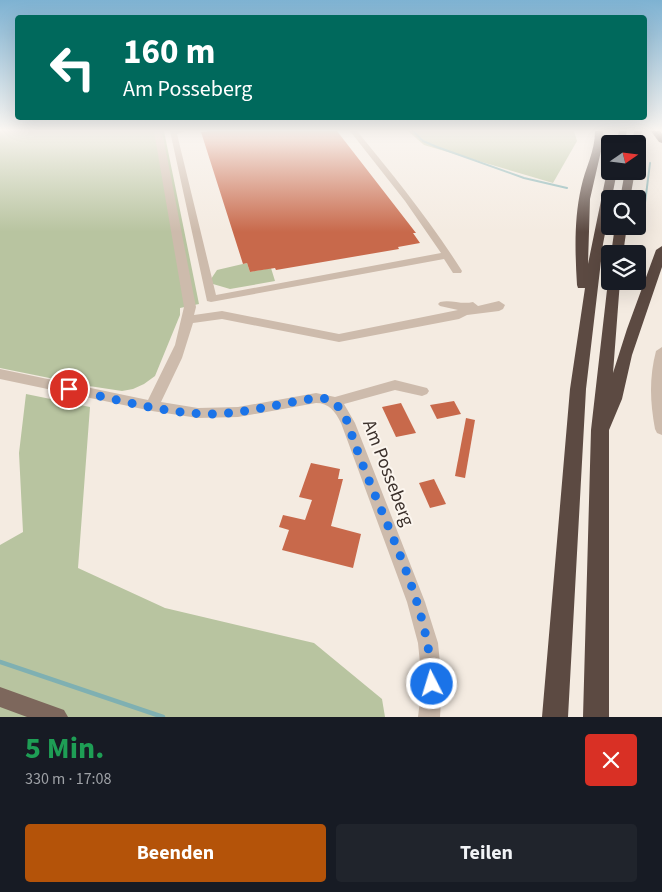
<!DOCTYPE html>
<html lang="de">
<meta charset="utf-8">
<style>
body{margin:0;font-family:"Source Sans 3",sans-serif;background:#20242c;color:#f1f3f6;height:100vh;display:flex;flex-direction:column;font-size:19px;white-space:nowrap}
*{box-sizing:border-box;margin:0}
p{font-size:16px;color:#9ea1a6}
.icon{flex:none;width:28px;height:28px;fill:none;stroke:currentColor;stroke-width:2;stroke-linecap:round;stroke-linejoin:round}
.map{position:relative;height:717px;overflow:hidden}
.panel{display:flex;flex-direction:column;background:#171b24;flex:1}
.panel>*{flex:none}
.hud{position:absolute;left:15px;top:15px;width:632px;height:105px;border-radius:5px;box-shadow:0 5px 20px #0002;background:#00695c;color:#fff;overflow:hidden}
.needle{width:32px;rotate:76deg}
.controls{position:absolute;left:601px;top:135px;display:grid;gap:10px}
.controls a{display:grid;place-items:center;width:45px;height:45px;border-radius:5px;background:#171b24;box-shadow:0 5px 20px #0002;font-size:25px}
.pin{position:absolute;display:grid;place-items:center;width:42px;height:42px;color:#fff;margin:-21px;border:2px solid #fff;border-radius:50%;box-shadow:0 1px 5px #0007}
.me{position:absolute;width:55px;margin:-28px;rotate:355deg;stroke-linejoin:round;filter:drop-shadow(0 0 4px #0008)}
.turn{display:flex;align-items:center;gap:18px;height:105px;padding:0 25px;font-size:22px}
.turn .icon{width:65px;height:65px;stroke-width:2.5}
.turn b{display:block;font-size:35px;line-height:42px}
.round{display:grid;place-items:center;flex:none;width:52px;height:52px;border-radius:5px;background:#20242c}
.overview{display:flex;align-items:center;justify-content:space-between;height:85px;padding:0 25px}
h1{font-size:30px;font-weight:700;line-height:38px;color:#1e9e55}
.action{display:flex;gap:10px;margin-top:auto;padding:10px 25px}
.action a{flex:1;height:58px;border-radius:5px;background:#b45309;color:#fff;font-size:20px;font-weight:700;line-height:58px;text-align:center}
.action a+a{background:#20242c;color:#f1f3f6}
.map>svg:first-child{display:block}
</style>
<div class="map">
<svg width="662" height="717" viewBox="0 0 662 717">
<rect width="100%" height="100%" fill="#f4ebe1"/>
<g fill="#b8c4a0">
<polygon points="0,131 164,131 199,304 180,308 180,315 155,376 144,384 133,389 122,391 89,386 0,368"/>
<polygon points="408,131 574,131 577,141 553,183 424,145"/>
<polygon points="247,263 250,272 271,268 275,281 230,289 213,284 211,279 217,270"/>
<polygon points="26,394 90,407 78,568 165,608 314,643 382,699 385,717 0,717 0,545 23,532 19,453"/>
</g>
<g fill="none" stroke-linecap="round" stroke-linejoin="round">
<g stroke="#7fb0b2" stroke-width="2">
<polyline points="413,131 423,141 437,147 524,178 567,188"/>
<polyline points="645,203 650,163"/>
</g>
<polyline stroke="#7fb0b2" stroke-width="4.5" points="0,662 163,717"/>
</g>
<g fill="#c8694b">
<polygon points="211,131 337,131 416,233 413,233 420,243 398,247 399,249 276,270 275,268 250,272 247,263 243,264 201,132"/>
<polygon points="454,401 461,414 437,419 430,405"/>
<polygon points="401,403 416,433 396,437 382,407"/>
<polygon points="466,418 475,420 465,478 455,476"/>
<polygon points="311,463 340,469 338,479 343,479 331,526 361,534 353,568 282,550 289,530 279,527 283,515 305,520 312,500 299,497"/>
<polygon points="434,479 446,504 430,508 419,483"/>
</g>
<g fill="none" stroke-linecap="round" stroke-linejoin="round">
<g fill="#cdbbac" fill-rule="evenodd">
<path d="M154 131H162L196 307 194 315 222 311 339 334 458 310 440 306 438 304 440 302C451 299 461 305 473 302L478 306 499 301 505 305 503 309 499 311 467 315 459 319 339 342 222 319 193 323 182 358 161 402 198 408 238 407 316 393 335 397 395 380 427 388 429 391 427 394 422 396 395 390 344 404 355 423 425 602 438 643 442 684 440 717H418L422 684 418 643 407 602 341 423C335 411 329 403 316 403L238 417 198 418 152 411 0 379V369L148 400 175 345 184 307Z"/>
<path d="M170 131H185L177 134 216 295 441 253 405 201 350 131H357C394 176 431 222 462 271L461 273H453L444 259 211 302 207 301Z"/>
<path d="M662 347V435L657 433 655 429C650 402 649 378 656 351Z"/>
</g>
<polygon fill="#7d675c" fill-rule="evenodd" points="0,687 64,710 68,717 27,717 0,707"/>
<g fill="#5c4a42" fill-rule="evenodd">
<path d="M595 131H603L604 138 590 199 588 264 607 171 610 169V171H617L603 244 586 389 568 717H542L570 389 585 288H578L577 285C575 253 574 219 581 188 585 168 595 152 595 131Z"/>
<polygon points="619,131 627,131 624,144 616,144"/>
<polygon points="634,131 642,131 639,146 638,146 638,144 632,144"/>
<polygon points="651,131 660,131 662,134 662,143 659,142"/>
<polygon points="625,171 635,171 630,199 620,199"/>
<polygon points="615,226 627,226 623,254 611,254"/>
<polygon points="662,246 662,267 632,355 622,399 609,430 609,717 583,717 591,430 608,281 610,278 610,281 620,281 613,373 627,329 656,250"/>
</g>
</g>
<linearGradient id="sky" x2="0" y2="1"><stop stop-color="#7eb2d2"/><stop offset="0.56" stop-color="#faf6f2"/><stop offset="1" stop-color="#faf6f2" stop-opacity="0"/></linearGradient>
<rect width="662" height="232" fill="url(#sky)"/>
<g fill="none" stroke-linecap="round" stroke-linejoin="round">
<path stroke="#1a73e8" stroke-width="9" stroke-dasharray="0 16.2" d="M69 389C116 399 165 414 213 414 248 413 282 403 316 398 334 397 341 408 348 423 374 508 429 594 432 684"/>
</g>
<g text-anchor="middle" dominant-baseline="central" stroke-width="4" stroke-linejoin="round" paint-order="stroke">
<g font-size="19" fill="#3b302b" stroke="#fbf5ee">
<text transform="translate(388 473) rotate(69)">Am Posseberg</text>
</g>
</g>
</svg>
<div class="controls">
<a><svg class="needle" viewBox="-14 -14 28 28"><path d="M0-13l5 13h-10z" fill="#e53935"/><path d="M0 13l5-13h-10z" fill="#9ea1a6"/></svg></a>
<a><svg class="icon" aria-label="search" viewBox="0 0 24 24"><circle cx="10" cy="10" r="6"/><path d="M15 15l6 6"/></svg></a>
<a><svg class="icon" aria-label="layers" viewBox="0 0 24 24"><path d="M12 4l9 5-9 5-9-5zM3 14l9 5 9-5"/></svg></a>
</div>
<div class="pin" style="left:69px;top:389px;background:#d93025"><svg class="icon" aria-label="arrive" viewBox="0 0 24 24"><path d="M6 21V4h12l-3 4 3 4H6"/></svg></div>
<svg class="me" style="left:432px;top:684px" viewBox="-20 -20 40 40"><circle r="17" fill="#1a73e8" stroke="#fff" stroke-width="3"/><path d="M0-11L8 9 0 5-8 9z" fill="#fff"/></svg>
<div class="hud">
<div class="turn"><svg class="icon" aria-label="left" viewBox="0 0 24 24"><path d="M17 20v-9H6M10 6l-5 5 5 5"/></svg><div><b>160 m</b>Am Posseberg</div></div>
</div>
</div>
<section class="panel">
<div class="overview"><div><h1>5 Min.</h1><p>330 m · 17:08</p></div><a class="round" style="background:#d93025;color:#fff"><svg class="icon" aria-label="close" viewBox="0 0 24 24"><path d="M6 6l12 12M18 6L6 18"/></svg></a></div>
<div class="action"><a>Beenden</a><a>Teilen</a></div>
</section>
